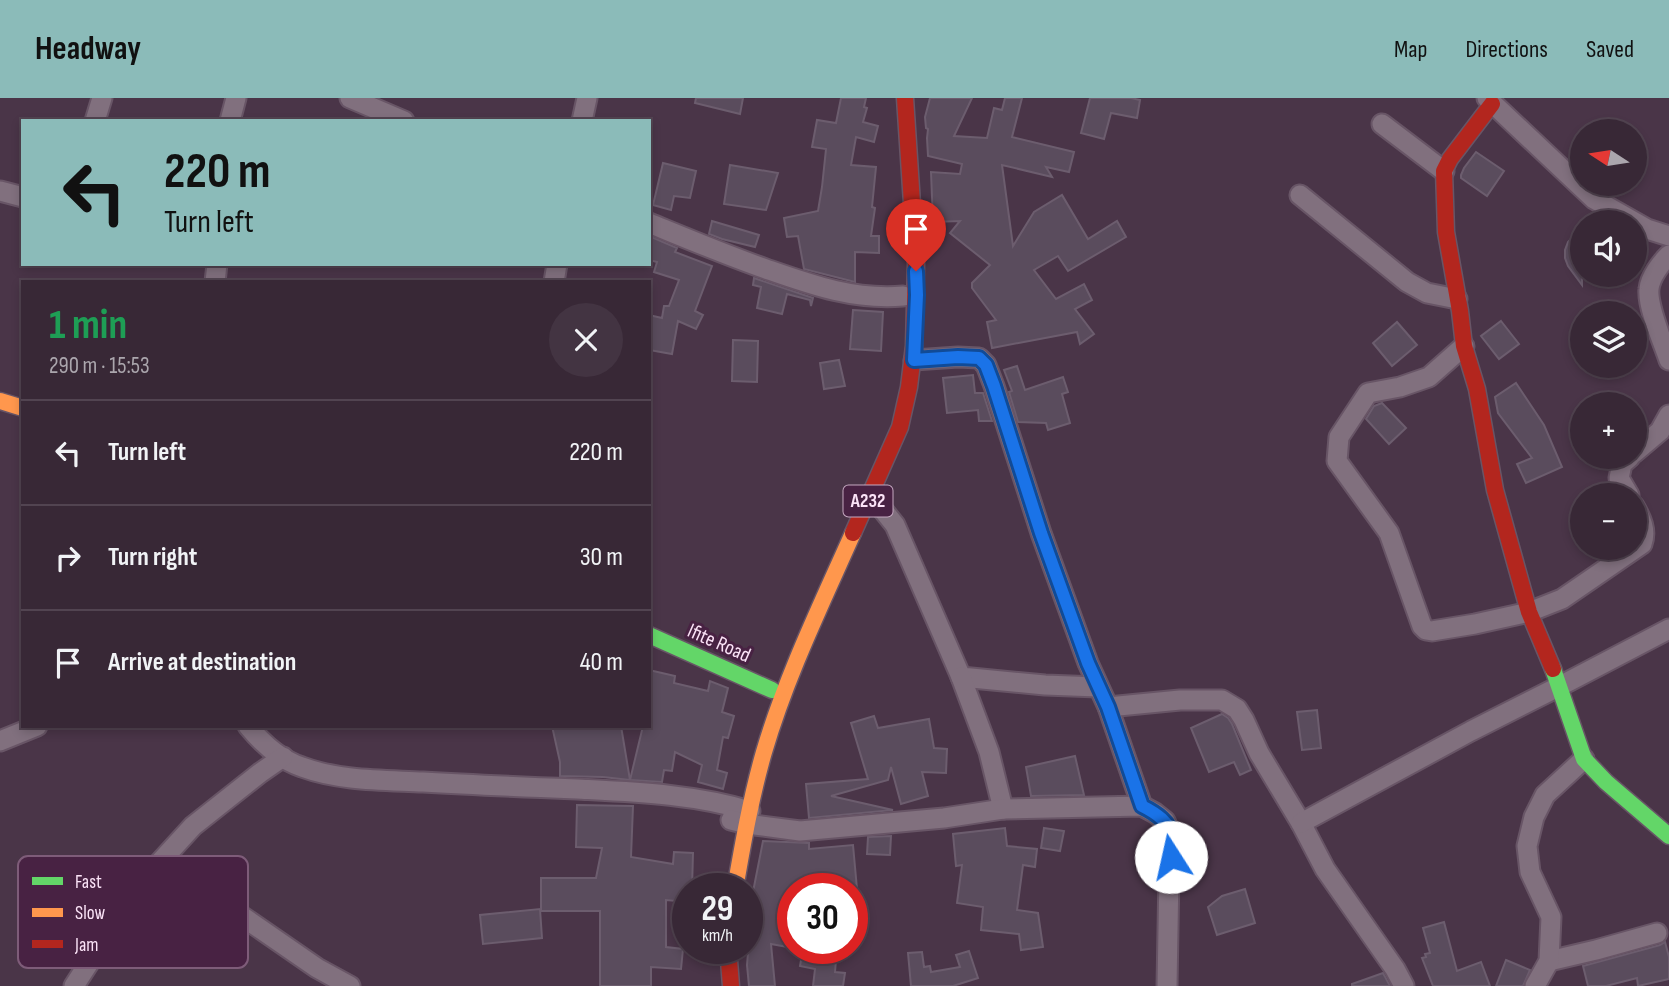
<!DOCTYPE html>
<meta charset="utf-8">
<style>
body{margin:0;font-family:"Sofia Sans Condensed",sans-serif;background:#433442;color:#f1f3f6;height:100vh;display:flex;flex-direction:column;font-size:26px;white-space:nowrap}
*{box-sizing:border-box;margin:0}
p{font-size:23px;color:#aba6ad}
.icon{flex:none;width:38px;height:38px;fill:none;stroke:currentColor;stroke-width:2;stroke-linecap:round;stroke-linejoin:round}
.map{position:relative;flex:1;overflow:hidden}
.details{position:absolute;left:21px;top:182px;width:630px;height:448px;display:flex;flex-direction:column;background:#382836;border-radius:0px;box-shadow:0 4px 10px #0003,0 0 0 2px #524451}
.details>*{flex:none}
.hud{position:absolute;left:21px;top:21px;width:630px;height:147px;border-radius:0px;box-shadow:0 4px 10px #0003,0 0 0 2px #524451;background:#8bbbb9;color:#111;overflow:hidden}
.needle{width:46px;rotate:282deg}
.controls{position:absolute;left:1570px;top:21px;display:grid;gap:14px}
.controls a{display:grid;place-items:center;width:77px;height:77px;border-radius:50%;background:#382836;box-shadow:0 4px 10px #0003,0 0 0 2px #524451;font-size:35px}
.speed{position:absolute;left:672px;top:775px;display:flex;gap:14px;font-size:35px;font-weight:700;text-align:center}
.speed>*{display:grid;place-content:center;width:91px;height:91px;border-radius:50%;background:#382836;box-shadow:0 4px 10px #0003,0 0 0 2px #524451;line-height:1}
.speed small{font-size:18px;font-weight:400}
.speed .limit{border:10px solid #d22;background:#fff;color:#111}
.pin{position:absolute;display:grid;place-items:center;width:60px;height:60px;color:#fff;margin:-72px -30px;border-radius:50% 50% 50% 0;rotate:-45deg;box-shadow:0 0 7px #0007}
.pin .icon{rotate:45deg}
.me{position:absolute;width:77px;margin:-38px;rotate:350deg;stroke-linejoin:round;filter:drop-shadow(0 0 5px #0008)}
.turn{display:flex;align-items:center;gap:24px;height:147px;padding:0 28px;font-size:32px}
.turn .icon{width:91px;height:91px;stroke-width:2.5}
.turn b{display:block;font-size:49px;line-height:60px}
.round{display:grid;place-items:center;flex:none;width:74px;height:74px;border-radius:37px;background:#433442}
.summary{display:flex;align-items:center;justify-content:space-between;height:119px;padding:0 28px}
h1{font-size:42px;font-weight:700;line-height:52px;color:#1e9e55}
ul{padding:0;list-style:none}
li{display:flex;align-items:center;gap:21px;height:105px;padding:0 28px;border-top:2px solid #524451}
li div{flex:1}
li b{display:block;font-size:26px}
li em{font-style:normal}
header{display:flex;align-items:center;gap:42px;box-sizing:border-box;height:98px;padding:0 35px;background:#8bbbb9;color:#111}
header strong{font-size:33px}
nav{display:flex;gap:38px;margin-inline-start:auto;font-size:24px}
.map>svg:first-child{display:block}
</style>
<header>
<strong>Headway</strong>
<nav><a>Map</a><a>Directions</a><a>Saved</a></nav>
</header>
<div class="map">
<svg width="1669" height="888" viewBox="0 0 1669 888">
<rect width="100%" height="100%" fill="#4a3548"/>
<g fill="#5a4c5d" stroke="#6c5d6e" stroke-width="2">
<polygon points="696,0 743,0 740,16 695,5"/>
<polygon points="841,0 866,0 864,9 867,10 863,24 878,28 874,44 856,39 851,67 876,69 872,109 875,110 871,138 879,138 879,155 855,154 855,184 804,171 798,138 787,139 784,120 818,113 822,89 826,51 812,49 817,22 836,25"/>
<polygon points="930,0 972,0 954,38 987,40 994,10 1002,12 1005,0 1022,0 1012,39 1074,54 1069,74 1046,69 1052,79 1002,67 1013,148 1034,114 1062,97 1088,141 1117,123 1126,139 1068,173 1058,158 1034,172 1056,201 1084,186 1092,202 1075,211 1094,236 1080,246 1077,234 992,250 987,224 996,222 972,190 972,185 990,167 950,135 960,123 933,124 931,74 960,76 962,66 928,58 927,40 928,31 926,30 925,19"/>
<polygon points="1090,0 1131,0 1140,2 1137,20 1111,15 1104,41 1081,35"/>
<polygon points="1476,54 1504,73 1487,98 1461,80 1461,77 1464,70"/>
<polygon points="663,65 696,73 690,100 674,98 671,112 653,107"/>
<polygon points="730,67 778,75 766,112 724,106"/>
<polygon points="712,123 759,137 755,149 722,141 709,136"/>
<polygon points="1582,129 1582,187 1568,168 1565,160 1565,152 1568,144"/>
<polygon points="649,138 677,150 675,154 712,168 695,213 703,217 696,231 678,223 672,256 649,252 649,217 662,220 664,208 669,208 679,182 654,174 657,164 649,162"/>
<polygon points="754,180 813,200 811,208 810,202 787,196 782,216 757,210 761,189 753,187"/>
<polygon points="853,212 883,214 881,253 850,251"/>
<polygon points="1501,223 1519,246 1499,261 1481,238"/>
<polygon points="1397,224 1417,247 1392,268 1373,245"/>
<polygon points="733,242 758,243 757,284 732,283"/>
<polygon points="839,262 845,288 824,291 820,265"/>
<polygon points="1017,268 1025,292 1063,279 1068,294 1062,296 1070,325 1048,332 1046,325 1018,324 1009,294 1012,293 1004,272"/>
<polygon points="973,277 975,295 983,295 992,323 979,323 978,312 947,315 943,280"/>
<polygon points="1516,285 1544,327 1562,369 1526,385 1517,366 1532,360 1498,315 1495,299"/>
<polygon points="1382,305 1406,330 1389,346 1366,321 1374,308"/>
<polygon points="649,572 675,578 674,585 708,593 710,583 728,590 722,614 734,618 728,640 723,639 717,672 727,675 723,691 698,684 702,667 675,654 672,673 664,672 662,684 630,682 643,628 649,628"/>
<polygon points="1317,612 1321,650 1302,652 1297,614"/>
<polygon points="1222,616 1228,620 1232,626 1251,672 1240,677 1234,664 1209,674 1191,630"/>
<polygon points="874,618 878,630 929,621 934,650 947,651 946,675 922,674 928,698 901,706 891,669 888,682 831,698 893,712 809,720 806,686 868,681 851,625"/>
<polygon points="552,628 621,628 630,682 603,679 560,678 560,664"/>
<polygon points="1075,658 1084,697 1031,698 1026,669"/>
<polygon points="577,707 633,708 631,759 673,766 674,754 693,755 692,791 688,791 688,804 666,802 666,849 683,851 681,871 651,869 651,888 600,888 600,813 541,813 541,780 596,780 602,750 576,749"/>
<polygon points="1005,730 1007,748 1037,751 1035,769 1023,767 1017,812 1038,815 1043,849 1021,852 1019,836 981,832 983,809 957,805 962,767 956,768 953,736"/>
<polygon points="1044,730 1064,733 1060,753 1041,750"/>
<polygon points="891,738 890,757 867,756 868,739"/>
<polygon points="763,743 809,745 809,751 853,747 857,791 793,791 793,798 789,798 787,821 793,822 793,850 771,846 775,888 749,888 747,867 753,794"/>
<polygon points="1245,791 1255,825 1217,837 1208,809 1222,798"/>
<polygon points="540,811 542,840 483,846 480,817"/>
<polygon points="1444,824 1457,873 1481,864 1490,888 1433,888 1422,860 1426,859 1425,856 1430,855 1423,830"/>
<polygon points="1665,844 1669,859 1669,881 1638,888 1637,880 1606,888 1588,888 1583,868 1660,847"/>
<polygon points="803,850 837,850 835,874 845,875 843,888 813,888 815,871 800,868"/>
<polygon points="969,853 978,880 953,888 911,888 908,855 922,854 924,869 930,868 931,874 960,869 956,857"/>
<polygon points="1506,862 1530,872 1523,888 1496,888"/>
<polygon points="1383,875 1390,888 1352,888 1352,886"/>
</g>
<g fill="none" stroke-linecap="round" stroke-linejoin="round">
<defs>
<g id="street">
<polyline points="350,0 404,23"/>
<polyline points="1487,0 1594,101 1647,131 1669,138"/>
<polyline points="95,23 102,0"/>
<polyline points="230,23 236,0"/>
<polyline points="582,23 587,0"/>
<polyline points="1382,26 1444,73"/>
<polyline points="0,93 23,99"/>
<polyline points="1300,97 1407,184 1427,195 1457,201"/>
<path d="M649 125C688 141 726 157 766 171 812 187 853 202 903 198"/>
<path d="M1669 157C1661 165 1650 179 1649 191 1647 209 1663 244 1669 262"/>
<polyline points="215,184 217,166"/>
<polyline points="554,184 557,166"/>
<path d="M1464 248 1429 279 1400 289 1368 295 1339 339 1337 363 1389 435 1422 528 1426 532 1432 533 1475 526 1529 514 1562 501 1642 446C1647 432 1641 420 1634 408"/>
<polyline points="914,262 958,259 979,260 986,267 994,288 1041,435 1088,565 1108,609 1142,708"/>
<polyline points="1634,355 1660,333 1669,317"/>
<polyline points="871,397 895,427 961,579 1045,587 1098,589"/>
<polyline points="1629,397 1619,380 1622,366 1630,359"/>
<polyline points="961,579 989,654 1003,711"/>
<polyline points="1108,609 1180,602 1222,602 1237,611 1244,622 1259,655 1301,725 1325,771 1395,871 1404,888"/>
<path d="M248 628C262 645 281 662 302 669 340 683 383 682 423 684 474 687 525 689 577 691 635 694 694 696 750 713"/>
<polyline points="0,643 37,628"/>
<polyline points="731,722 747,726 800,733 944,720 1003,711 1142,708 1155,715 1165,723 1174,743 1169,775 1167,888"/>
<polyline points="1301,725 1471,633 1560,588 1669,531"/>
<polyline points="162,763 317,870 350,888"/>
<polyline points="1549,863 1596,852 1657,835"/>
<polyline points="74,888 140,786 193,728 260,675 283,659"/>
<polyline points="1535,888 1549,863 1551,819 1530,774 1527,748 1534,719 1545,697 1584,661"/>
</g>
<g id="fast">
<polyline points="649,537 772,592"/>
<polyline points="1553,571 1584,661 1606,684 1669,738"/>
</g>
<g id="slow">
<polyline points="0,303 23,310"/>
<path d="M735 791C743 745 751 699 764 654 786 579 821 507 853 435"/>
</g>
<g id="jam">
<polyline points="1492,6 1450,61 1444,73 1446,134 1460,213 1464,248 1477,291 1495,392 1529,514 1553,571"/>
<polyline points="853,435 900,329 909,289 914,248 916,166 905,0"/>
<polyline points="728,850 731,888"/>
</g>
</defs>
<use href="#street" stroke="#685566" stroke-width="23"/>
<use href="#fast" stroke="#685566" stroke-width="19"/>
<use href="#slow" stroke="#685566" stroke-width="19"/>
<use href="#jam" stroke="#685566" stroke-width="19"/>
<use href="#street" stroke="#81707e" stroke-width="19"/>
<use href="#fast" stroke="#63d668" stroke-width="16"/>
<use href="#slow" stroke="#ff974d" stroke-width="16"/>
<use href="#jam" stroke="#b3261e" stroke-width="16"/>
</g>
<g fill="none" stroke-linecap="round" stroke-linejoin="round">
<defs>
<path id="route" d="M916 173 917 197 914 262 958 259 979 260 986 267 994 288 1041 435 1088 565 1108 609 1142 708C1156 715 1170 724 1173 741 1174 746 1172 754 1171 759"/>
</defs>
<use href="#route" stroke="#114b97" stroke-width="18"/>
<use href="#route" stroke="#1a73e8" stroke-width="12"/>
</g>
<g text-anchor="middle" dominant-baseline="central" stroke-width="6" stroke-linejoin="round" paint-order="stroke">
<rect fill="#482243" stroke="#c5a9c1" stroke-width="2" x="843.5" y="387.5" width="49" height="31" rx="5"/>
<g font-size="19" font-weight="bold" fill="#fbe3f7">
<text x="868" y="403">A232</text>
</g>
<g font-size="21" fill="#fbe3f7" stroke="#482243">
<text transform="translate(719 545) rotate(24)">Ifite Road</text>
</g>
</g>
<rect x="18" y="758" width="230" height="112" rx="10" fill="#482243" stroke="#7e5c79" stroke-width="2"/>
<rect x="32" y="779" width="31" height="8" fill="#63d668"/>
<rect x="32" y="810" width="31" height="9" fill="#ff974d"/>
<rect x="32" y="842" width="31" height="8" fill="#b3261e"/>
<g font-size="19" fill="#fbe3f7">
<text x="75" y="790">Fast</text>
<text x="75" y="821">Slow</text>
<text x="75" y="853">Jam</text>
</g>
</svg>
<div class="controls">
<a><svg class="needle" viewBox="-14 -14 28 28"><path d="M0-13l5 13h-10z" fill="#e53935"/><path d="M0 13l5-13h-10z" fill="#aba6ad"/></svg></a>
<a><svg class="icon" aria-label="sound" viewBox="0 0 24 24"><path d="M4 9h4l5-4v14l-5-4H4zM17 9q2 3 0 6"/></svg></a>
<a><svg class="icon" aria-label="layers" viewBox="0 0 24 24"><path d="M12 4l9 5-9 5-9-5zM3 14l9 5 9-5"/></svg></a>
<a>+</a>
<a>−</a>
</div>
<div class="speed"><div>29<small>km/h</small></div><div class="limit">30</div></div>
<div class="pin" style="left:916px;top:173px;background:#d93025"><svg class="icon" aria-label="arrive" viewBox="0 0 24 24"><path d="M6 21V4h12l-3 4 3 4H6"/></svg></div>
<svg class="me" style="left:1171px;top:759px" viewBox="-20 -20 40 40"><circle r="19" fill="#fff"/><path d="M0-13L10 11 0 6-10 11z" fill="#1a73e8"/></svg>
<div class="hud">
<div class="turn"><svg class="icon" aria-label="left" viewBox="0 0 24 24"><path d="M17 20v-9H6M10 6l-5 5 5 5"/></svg><div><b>220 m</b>Turn left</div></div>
</div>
<section class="details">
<div class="summary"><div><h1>1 min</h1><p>290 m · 15:53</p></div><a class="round"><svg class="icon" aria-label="close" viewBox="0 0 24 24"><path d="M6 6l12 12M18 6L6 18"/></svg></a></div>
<ul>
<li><svg class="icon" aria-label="left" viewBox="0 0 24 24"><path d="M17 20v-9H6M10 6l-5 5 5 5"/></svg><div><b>Turn left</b></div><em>220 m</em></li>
<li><svg class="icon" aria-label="right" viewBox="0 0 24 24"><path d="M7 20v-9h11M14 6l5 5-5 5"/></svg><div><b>Turn right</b></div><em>30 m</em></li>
<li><svg class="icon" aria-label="arrive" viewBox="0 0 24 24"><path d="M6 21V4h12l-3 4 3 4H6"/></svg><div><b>Arrive at destination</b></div><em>40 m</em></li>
</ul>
</section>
</div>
